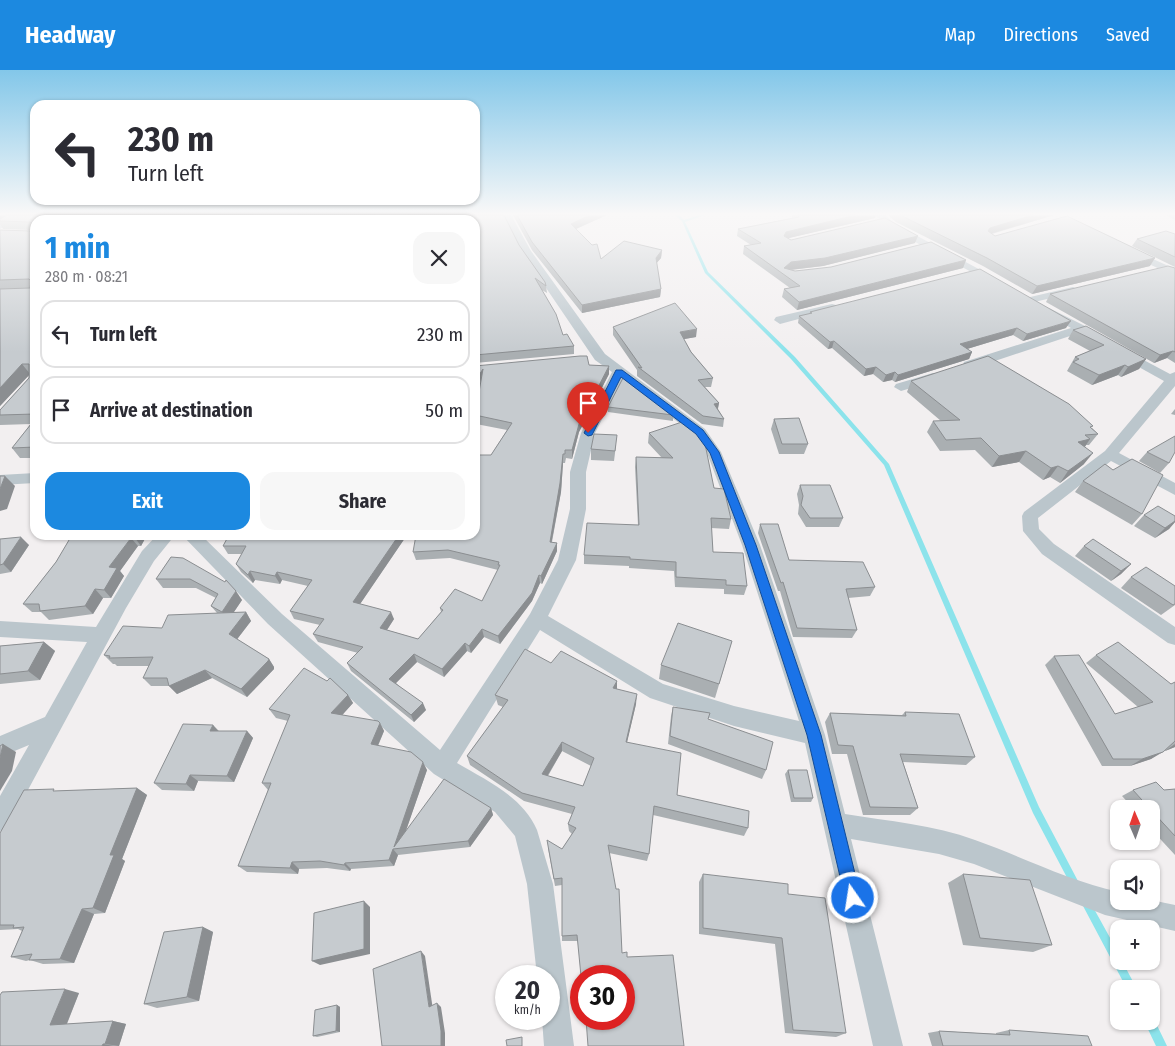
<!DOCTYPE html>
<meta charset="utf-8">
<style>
body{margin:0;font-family:"Fira Sans Condensed",sans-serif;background:#f7f7f7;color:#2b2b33;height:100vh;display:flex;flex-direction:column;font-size:19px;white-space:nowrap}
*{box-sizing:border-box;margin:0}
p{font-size:16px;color:#7c7c81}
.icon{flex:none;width:28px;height:28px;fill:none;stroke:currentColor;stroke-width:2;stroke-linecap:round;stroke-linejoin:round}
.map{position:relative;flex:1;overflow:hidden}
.drawer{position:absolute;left:30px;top:145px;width:450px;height:325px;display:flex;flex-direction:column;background:#fff;border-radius:15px;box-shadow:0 1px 4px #0004}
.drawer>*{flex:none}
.banner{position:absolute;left:30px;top:30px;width:450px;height:105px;border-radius:15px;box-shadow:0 1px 4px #0004;background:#fff;color:#2b2b33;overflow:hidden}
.needle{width:32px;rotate:358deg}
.buttons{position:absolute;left:1110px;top:730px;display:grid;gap:10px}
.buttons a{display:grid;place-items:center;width:50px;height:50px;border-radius:10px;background:#fff;box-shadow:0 1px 4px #0004;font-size:25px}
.speed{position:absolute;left:495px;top:895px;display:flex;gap:10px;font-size:25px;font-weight:700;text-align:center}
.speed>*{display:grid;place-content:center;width:65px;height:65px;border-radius:50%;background:#fff;box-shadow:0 1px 4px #0004;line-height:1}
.speed small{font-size:12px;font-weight:400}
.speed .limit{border:8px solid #d22;background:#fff;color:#111}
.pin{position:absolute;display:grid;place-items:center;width:42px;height:42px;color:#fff;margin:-51px -21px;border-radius:50% 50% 50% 0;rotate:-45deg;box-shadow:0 0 5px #0007}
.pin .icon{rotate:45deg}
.me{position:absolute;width:55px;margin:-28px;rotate:347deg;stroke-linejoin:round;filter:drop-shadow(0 0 4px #0008)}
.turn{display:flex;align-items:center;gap:18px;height:105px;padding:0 15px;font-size:22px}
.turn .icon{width:65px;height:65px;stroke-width:2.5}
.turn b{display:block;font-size:35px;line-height:42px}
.round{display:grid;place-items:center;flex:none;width:52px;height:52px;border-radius:15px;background:#f7f7f7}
.overview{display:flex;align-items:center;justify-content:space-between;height:85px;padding:0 15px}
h1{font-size:30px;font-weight:700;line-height:38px;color:#1c89e0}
.cta{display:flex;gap:10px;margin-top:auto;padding:10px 15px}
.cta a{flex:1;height:58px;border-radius:15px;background:#1c89e0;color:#fff;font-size:20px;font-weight:700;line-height:58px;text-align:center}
.cta a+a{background:#f7f7f7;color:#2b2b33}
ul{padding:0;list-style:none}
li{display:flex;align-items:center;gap:15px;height:68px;margin:0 10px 8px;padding:0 5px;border:2px solid #e1e1e2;border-radius:15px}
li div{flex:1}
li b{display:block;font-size:19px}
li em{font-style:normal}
header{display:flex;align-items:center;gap:30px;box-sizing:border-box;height:70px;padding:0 25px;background:#1c89e0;color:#fff}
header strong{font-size:24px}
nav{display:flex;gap:28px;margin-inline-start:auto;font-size:18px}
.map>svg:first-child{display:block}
</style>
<header>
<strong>Headway</strong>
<nav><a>Map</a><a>Directions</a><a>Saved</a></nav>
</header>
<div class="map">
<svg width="1175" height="976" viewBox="0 0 1175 976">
<rect width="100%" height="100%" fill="#f2eff0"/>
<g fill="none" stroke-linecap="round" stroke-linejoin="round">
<g fill="#8ce3eb" fill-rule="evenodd">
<polygon points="675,145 679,145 684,150 699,145 705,145 685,152 708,202 795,287 889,394 1039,737 1079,813 1081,816 1079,819 1076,821 1073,819 1033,743 884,395 791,289 705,203 682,151"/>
<polygon points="1085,826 1088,828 1119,884 1119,891 1122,891 1137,919 1127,919 1082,834 1080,831 1082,828"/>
<polygon points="1151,947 1153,947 1167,976 1156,976 1144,951 1151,951"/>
</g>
<g fill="#bbc6cc" fill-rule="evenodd">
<polygon points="12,145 24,145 0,159 0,152"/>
<polygon points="266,145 276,145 275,150 265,150"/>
<rect x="387" y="145" width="10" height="5"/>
<path d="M502 145H511L531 181 605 284 705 359 721 382 760 475 825 665 845 744C888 751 934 755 975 770 1023 787 1069 811 1119 822V831H1151V830L1175 835V861L1105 845 974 794 939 784 851 769 903 976H873L805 673 734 656 650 628 540 560 457 693C486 710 523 727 537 760L553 814 574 976H544L542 949H549V906H537L527 814 515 766 495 742 434 704 268 554 182 465H201L282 544 440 680 530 544 558 490 570 439V402L581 363 612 302 595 290 521 181ZM622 310 695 365 707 383 742 475 799 651 734 636 663 614 548 546 576 490 586 439V402L595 363Z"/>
<polygon points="875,145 885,145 895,154 1001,211 1000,213 992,213 889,158"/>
<polygon points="1166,145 1175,145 1175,150"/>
<polygon points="1131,179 1175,199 1175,206 1127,184 1126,182"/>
<polygon points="1073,217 1079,220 1077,222 1030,233 1024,230 1026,228"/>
<polygon points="832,234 836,235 838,237 836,239 780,254 774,250 776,247"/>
<polygon points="1049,238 1085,256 1104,269 1098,273 1079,263 974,298 969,299 963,295 964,292 1071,258 1045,243 1043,241"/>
<polygon points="1123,279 1170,304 1175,302 1175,316 1119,383 1175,413 1175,425 1111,391 1038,448 1039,459 1054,474 1175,557 1175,575 1168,573 1042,484 1023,461 1022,446 1024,442 1105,381 1164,311 1119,286 1117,283 1119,280"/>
<polygon points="933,303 938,304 940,307 938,310 901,321 894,317 896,314"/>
<polygon points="35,403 35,413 0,415 0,405"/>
<polygon points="157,465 175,465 154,491 126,538 8,757 0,761 0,726 29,675 0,687 0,666 45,647 87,572 0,567 0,551 96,557 142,481"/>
</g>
</g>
<g fill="#aaafb2" fill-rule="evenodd">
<polygon points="0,145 259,145 258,150 35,150 35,388 20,388 12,378 31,354 0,355 0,340 29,308 29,305 0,336 0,160 31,161 31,160 3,159 0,154"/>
<polygon points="513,145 607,145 576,159 601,189 662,180 661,188 656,193 661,219 660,227 582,243 532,180"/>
<polygon points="792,145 876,145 875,148 788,168 791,170 915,173 823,196 791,200 795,201 966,190 963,198 797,240 782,227 784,219 790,218 743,184 744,176 751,175 737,166 738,159 792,148"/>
<polygon points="888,145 1054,145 992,164 995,166 1150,196 1032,224 983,196 896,152"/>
<polygon points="475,150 519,175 546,216 547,223 542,220 563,265 574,276 574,284 475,293"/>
<polygon points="1175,164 1175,197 1132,176 1137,169"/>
<polygon points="1175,198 1175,293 1167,288 1154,293 1046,232 1050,224"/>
<polygon points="810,242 1066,258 1023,271 1013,265 967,279 972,282 969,289 895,312 892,310 883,312 873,304 864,306 832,278 828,279 798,253 799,246 809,244"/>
<polygon points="613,257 696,267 684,269 691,282 713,308 711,317 705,317 719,333 718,339 724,349 723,357 702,354 637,306 637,300 613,265"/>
<polygon points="1073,260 1146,289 1139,299 1121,307 1118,305 1092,315 1067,301 1075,287 1090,281 1068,269"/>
<polygon points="589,295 609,296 609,304 579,362 572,389 566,388 565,393 563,393 561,422 552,472 557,473 557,481 542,514 540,513 532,531 500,574 484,567 471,583 467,581 444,607 417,592 396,613 426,640 414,652 351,601 347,593 358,583 318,572 313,564 320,555 294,549 290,541 308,516 282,510 280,514 255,510 253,513 241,502 236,494 242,484 228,484 223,476 229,465 407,465 360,534 394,549 387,560 418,569 441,542 440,538 482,531 498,500 450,488 416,490 413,482 491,385 507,360 476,354 475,344 480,313 475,313 475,296"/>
<polygon points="623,308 673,345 673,351 608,342 608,337"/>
<polygon points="911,311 1092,358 1098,364 1089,375 1086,375 1085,377 1084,394 1060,413 1050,407 1043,410 1019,392 992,397 975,380 940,381 927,362 933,351 941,351 907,322"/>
<polygon points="1175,339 1175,345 1171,344"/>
<polygon points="774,349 808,374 804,384 779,384 771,359"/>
<polygon points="649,363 714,418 731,449 729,459 711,458 713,482 747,516 744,525 724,524 724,519 675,517 674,501 629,498 629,496 584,494 584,485 638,455 635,397 636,387 662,388 648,373"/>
<polygon points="616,375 614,391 591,390 591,379"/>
<polygon points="1147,382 1169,393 1160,403 1139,391"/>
<polygon points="1083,411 1142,444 1132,455 1075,422"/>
<polygon points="800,415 843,448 839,457 806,457 798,444 799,435 797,424"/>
<polygon points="1144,445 1175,446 1175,452 1169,459 1155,468 1134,456"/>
<polygon points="760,454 789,490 875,517 870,526 848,528 857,560 852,568 793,567 780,521 778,521 758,463"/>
<polygon points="72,465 147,465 141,476 138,476 120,501 124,506 111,528 103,528 93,544 49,550 41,542 32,542 23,534 56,492"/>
<polygon points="0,469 29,475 11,502 0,504"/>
<polygon points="1084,476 1131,494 1121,504 1111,511 1075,486"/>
<polygon points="171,487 242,530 233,543 246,542 251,551 237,569 269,589 274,597 274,599 247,627 212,608 177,624 169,616 151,616 143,608 149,596 117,596 115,594 113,594 104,585 162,558 217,543 211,536 216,528 196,518 163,518 156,509"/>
<polygon points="1131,507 1175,535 1161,545 1121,518"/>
<polygon points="732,571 715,628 659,609 661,595"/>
<polygon points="44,572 55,581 40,610 0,614 0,576"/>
<polygon points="1096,585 1171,614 1175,612 1175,677 1165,681 1164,680 1151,689 1130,696 1102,696 1045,595 1054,586 1115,644 1138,637 1086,593"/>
<path d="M551 593 617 611V619L636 634 627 672 677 725 748 758 744 766 653 745 649 784 647 791 609 783 622 883 627 887 684 976 578 871H562V815L555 816 548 778 562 779 572 764 569 761 568 754 572 744 524 731 470 695 467 686 503 637 498 635 495 625ZM562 681 591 696 583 716 548 706Z"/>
<polygon points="348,625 353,633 342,645 380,653 384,661 378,676 427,700 406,760 491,738 493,745 470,777 398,785 394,796 351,799 350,801 327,798 299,799 298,804 247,802 238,796 268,720 262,713 288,651 276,648 269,639"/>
<polygon points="673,637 708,649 766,700 762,709 668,674 671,646"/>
<polygon points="905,642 975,687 966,695 903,692 918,738 910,745 863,745 847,684 832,684 825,652 830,643 902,645"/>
<polygon points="213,655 219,661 247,661 253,668 234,712 198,711 194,721 162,720 154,713"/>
<polygon points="788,700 813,728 811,732 791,732 785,704"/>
<polygon points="137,718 147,725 122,789 125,791 105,843 94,844 74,893 43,894 30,890 26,891 11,887 22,861 18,859 0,860 0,763 57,721"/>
<polygon points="1175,719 1175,785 1151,759 1151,739 1134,739 1122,726 1133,720 1164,720"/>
<polygon points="703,804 788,824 846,963 836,967 785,963 775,874 699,864 699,812"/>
<polygon points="963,804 1052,875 1033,882 963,875 948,813"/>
<polygon points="203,857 213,862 199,931 157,938 144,934"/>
<polygon points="79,923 67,954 113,951 126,954 119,976 0,976"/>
<polygon points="337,935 340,937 340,962 317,967 313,966"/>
<polygon points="1009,960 1092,976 932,976 928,963 939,961 996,964 996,963"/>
</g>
<g fill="#8b8e91">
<polygon points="0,145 8,145 0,150"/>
<polygon points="254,145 259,145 258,150 220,150"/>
<polygon points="590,145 607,145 571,161 571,154"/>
<polygon points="856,145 876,145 875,148 785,169 784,166 786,162"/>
<polygon points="1033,145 1054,145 986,165 988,161 990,158"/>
<polygon points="918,166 915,173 823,196 789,200 784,198 791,192"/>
<polygon points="662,180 661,188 655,195 656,188"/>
<polygon points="1155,188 1150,196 1032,224 1037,216"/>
<polygon points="966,190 963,198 797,240 799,232"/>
<polygon points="661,219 660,227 582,243 582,235"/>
<polygon points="1071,251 1066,258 1023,271 1027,264"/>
<polygon points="1017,258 1013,265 957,282 960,274"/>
<polygon points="697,259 696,267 679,270 680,262"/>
<polygon points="834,271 832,278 828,279 830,272"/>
<polygon points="1173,281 1167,288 1154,293 1160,285"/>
<polygon points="972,282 969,289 895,312 898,305"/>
<polygon points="1146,289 1139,299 1121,307 1128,297"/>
<polygon points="22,294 30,304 0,336 0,318"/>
<polygon points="1125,295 1118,305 1092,315 1099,305"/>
<polygon points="609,296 609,304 579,362 572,389 572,380 579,354"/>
<polygon points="876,297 873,304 864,306 866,299"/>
<polygon points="483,299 481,313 479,305"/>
<polygon points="895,302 892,310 883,312 886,305"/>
<polygon points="719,333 717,342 714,334"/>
<polygon points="1090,369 1082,381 1078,372"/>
<polygon points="1026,381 1019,392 992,397 999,386"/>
<polygon points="1093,383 1084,394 1060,413 1068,401"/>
<polygon points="563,384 563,393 561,422 550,480 550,472"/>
<polygon points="1058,396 1050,407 1043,410 1051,398"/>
<polygon points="5,406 15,416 7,439 0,441 0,419"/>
<polygon points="1175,451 1175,452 1169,459 1155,468 1165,458"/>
<polygon points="136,465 147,465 141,476 135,468"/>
<polygon points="399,465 407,465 356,540 353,532"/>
<polygon points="21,467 29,475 11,502 3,494"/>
<polygon points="131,468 138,476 120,501 124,506 111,528 104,520 109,497"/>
<polygon points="557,473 557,481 542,514 541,506"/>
<polygon points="1131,494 1121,504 1111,511 1121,501"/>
<polygon points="250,501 255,510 253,513 248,505"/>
<polygon points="277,502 282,510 280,514 275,506"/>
<polygon points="539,505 540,513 532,531 500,574 498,566"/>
<polygon points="95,519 103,528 93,544 85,536"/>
<polygon points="236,521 242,530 228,551 222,542"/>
<polygon points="246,542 251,551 235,572 229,564"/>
<polygon points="391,542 394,549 383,566 380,558"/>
<polygon points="482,559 484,567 471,583 469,576"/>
<polygon points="44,572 55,581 40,610 28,601"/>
<polygon points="465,573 467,581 444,607 442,599"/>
<polygon points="414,584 417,592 393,616 389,609"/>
<polygon points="269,589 274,597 274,599 247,627 241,619"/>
<polygon points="205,600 212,608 177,624 169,616"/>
<polygon points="617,611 617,621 613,618"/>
<polygon points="637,624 636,634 625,681 626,672"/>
<polygon points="348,625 353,633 336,652 331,643"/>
<polygon points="423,633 426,640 414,652 411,645"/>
<polygon points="380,653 384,661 375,682 371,674"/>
<polygon points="213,655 219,662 210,661"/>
<polygon points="247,661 253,668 234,712 227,706"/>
<polygon points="562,672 562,681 543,713 542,704"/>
<polygon points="3,674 16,682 12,701 0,721 0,688"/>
<polygon points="1175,674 1175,677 1165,681"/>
<polygon points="1163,682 1151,689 1130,696 1142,689"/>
<polygon points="423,692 427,700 400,778 394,777"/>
<polygon points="190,705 198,711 194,721 186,714"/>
<polygon points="137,718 147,725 122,789 125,791 105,843 93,838 110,785"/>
<polygon points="491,738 493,745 470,777 468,771"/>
<polygon points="393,779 398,785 394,796 389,790"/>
<polygon points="292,792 299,799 298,804 290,798"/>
<polygon points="345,793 351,799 350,801 344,795"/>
<polygon points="364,831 370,837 370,884 320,895 312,891"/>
<polygon points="82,839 94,844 74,893 60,889"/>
<polygon points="203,857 213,862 199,931 187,927"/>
<polygon points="421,881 425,886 433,940 429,937"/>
<polygon points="65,919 79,923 65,958 50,955"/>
<polygon points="437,933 441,937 445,963 445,976 441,976"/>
<polygon points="337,935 340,937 340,962 336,961"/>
<polygon points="113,951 126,954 119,976 105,974"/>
<polygon points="103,974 114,976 102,976"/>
</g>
<g fill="#c6cbcf" stroke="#8b8e91" fill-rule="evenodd">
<polygon points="7,145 254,145 253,147 220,150 35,150 35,344 0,345 0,340 29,308 29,294 22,294 0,318 0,219 30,218 31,211 29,209 0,210 0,160 31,161 32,153 30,152 0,151 0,149"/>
<polygon points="297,145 376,145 376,150 295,150"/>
<polygon points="407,145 504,145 519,175 545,212 546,216 535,208 556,244 563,265 567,264 574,276 475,285 475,150 407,150"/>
<polygon points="517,145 590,145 571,154 592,175 597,174 601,189 624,171 662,180 656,188 661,219 582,235 532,172"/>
<polygon points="797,145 856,145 786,162 784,166 791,170 885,148 918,166 825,188 791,192 784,198 795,201 831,197 931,172 966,190 799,232 784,219 800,216 744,176 761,173 738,159 799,147"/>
<polygon points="900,145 1033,145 990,158 988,161 995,166 1067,146 1155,188 1037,216 987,188"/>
<polygon points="1166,161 1175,164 1175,187 1137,169"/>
<polygon points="1168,196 1175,198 1175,282 1173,281 1160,285 1050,224"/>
<polygon points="980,199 1071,251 1027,264 1017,258 960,274 972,282 898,305 895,302 886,305 876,297 866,299 834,271 830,272 799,246 812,243 810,242"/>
<polygon points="675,233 697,259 680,262 691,282 713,308 698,310 719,333 714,334 724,349 703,346 638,297 642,298 613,257"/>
<polygon points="1086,256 1146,289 1128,297 1125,295 1099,305 1073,292 1079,289 1075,287 1104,275 1073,260"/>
<polygon points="580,286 587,286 589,295 609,296 579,354 572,380 565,380 565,384 563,384 560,413 550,472 557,473 541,506 539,505 532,523 498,566 482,559 469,576 465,573 442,599 414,584 389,609 423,633 411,645 347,593 363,577 313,564 324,549 290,541 312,510 277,502 275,506 250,501 248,505 236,494 246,476 223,476 229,465 399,465 353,532 391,542 380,558 418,569 443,540 440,538 455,519 482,531 500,495 498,495 499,492 448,480 413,482 416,465 475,465 475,385 491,385 512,353 475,345 483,299 479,305 475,305 475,296"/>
<polygon points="988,286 1069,334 1093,356 1090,357 1098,364 1085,365 1090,369 1078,372 1093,383 1068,401 1058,396 1051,398 1026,381 999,386 981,368 946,370 933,351 960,350 911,311"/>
<polygon points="623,308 673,345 608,337"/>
<polygon points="799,348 808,374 782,374 774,349"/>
<polygon points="35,349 35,377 12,378"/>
<polygon points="685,351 704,369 714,418 724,419 731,449 711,448 713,482 743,483 747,516 726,515 726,510 676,507 676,492 630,489 630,487 584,485 587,453 639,455 636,387 673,388 649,363"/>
<polygon points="594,364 617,365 615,381 591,379"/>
<polygon points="1175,366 1175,382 1169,393 1147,382"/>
<polygon points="1132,389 1163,405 1142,444 1083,411 1105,394 1113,400"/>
<polygon points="0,406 5,406 0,419"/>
<polygon points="800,415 830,415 843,448 810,448 801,435 803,426"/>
<polygon points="1158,436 1175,446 1175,451 1165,458 1144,445"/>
<polygon points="760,454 778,454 789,490 863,492 875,517 846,519 857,560 797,558 783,512 781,513"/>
<polygon points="72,465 136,465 135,468 131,468 109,497 117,498 104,520 95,519 85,536 40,541 39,534 23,534 56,492"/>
<polygon points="21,467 3,494 0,495 0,469"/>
<polygon points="1093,469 1131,494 1121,501 1084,476"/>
<polygon points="171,487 183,488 225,512 226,510 236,521 222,542 211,536 218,524 190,509 156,509"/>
<polygon points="1146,497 1175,516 1175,534 1173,535 1131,507"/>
<polygon points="246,542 229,564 269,589 268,591 241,619 205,600 169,616 167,608 143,608 153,587 109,588 110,586 104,585 123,556 162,558 168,545"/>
<polygon points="678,553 732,571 719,614 661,595"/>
<polygon points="44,572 28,601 0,604 0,576"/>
<polygon points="1118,572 1171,614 1175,612 1175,671 1163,682 1142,689 1113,689 1054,586 1079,585 1115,644 1153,632 1096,585"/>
<path d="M525 579 551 593 561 581 617 611 613 618 637 624 626 672 681 683 677 725 749 741 748 758 654 736 649 784 608 775 616 819H619L622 883 627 882V887L673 885 684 976H588L586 949H624V906H581L577 865 562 866V808L554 809 547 770 562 779 576 758 568 754 575 737 522 723 467 686 508 630 495 625ZM562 672 594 688 583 716 542 704Z"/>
<polygon points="304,598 327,611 330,608 348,625 331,643 378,651 380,653 371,674 411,682 423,692 394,777 444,709 491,738 468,771 393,779 389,790 345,793 344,795 320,791 292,792 290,798 238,796 271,713 262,713 290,645 269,639"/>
<polygon points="673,637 710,643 708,649 773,672 766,700 670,666"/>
<polygon points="905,642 959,644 975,687 900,684 918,738 870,737 853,676 838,675 830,643 906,646"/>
<polygon points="183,654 213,655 210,661 247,661 227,706 190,705 186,714 154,713"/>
<polygon points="3,674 0,688 0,676"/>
<polygon points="788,700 807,700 813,728 794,728"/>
<polygon points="1156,712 1164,720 1175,719 1175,766 1151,740 1151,739 1150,739 1133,720"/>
<polygon points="137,718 110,785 114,785 93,838 82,839 60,889 29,890 32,884 11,887 24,857 13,858 14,855 0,855 0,763 24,720 54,719 53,721"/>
<polygon points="703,804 788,814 788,824 825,828 846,963 793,960 782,868 703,858"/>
<polygon points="963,804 1030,810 1052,875 980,868"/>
<polygon points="364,831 364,879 312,891 314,843"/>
<polygon points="203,857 187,927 144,934 164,862"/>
<polygon points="421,881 429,937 437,933 441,961 441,976 382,976 373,899"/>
<polygon points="65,919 50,955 113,951 105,974 103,974 102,976 0,976 0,925 2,922"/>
<polygon points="337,935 336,961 313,966 315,940"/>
<polygon points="1009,960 1088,966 1092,976 943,976 939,961 1010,965"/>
<polygon points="522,967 522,976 507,976 506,970"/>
</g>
<linearGradient id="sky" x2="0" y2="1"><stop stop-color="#83c7e9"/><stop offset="0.51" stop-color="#f9f8f8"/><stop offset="1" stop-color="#f9f8f8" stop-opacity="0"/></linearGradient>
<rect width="1175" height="282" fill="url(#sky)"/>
<polygon fill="#1a73e8" stroke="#114b97" points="616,300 622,300 703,360 719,382 756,475 821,665 861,828 859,834 853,836 847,834 845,828 807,665 745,475 710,383 696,364 621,307 592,365 588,366 584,363"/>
</svg>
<div class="buttons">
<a><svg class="needle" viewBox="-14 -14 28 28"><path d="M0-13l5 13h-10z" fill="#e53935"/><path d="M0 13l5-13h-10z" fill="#7c7c81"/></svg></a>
<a><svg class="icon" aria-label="sound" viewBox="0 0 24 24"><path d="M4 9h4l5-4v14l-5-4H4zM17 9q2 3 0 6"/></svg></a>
<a>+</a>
<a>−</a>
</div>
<div class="speed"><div>20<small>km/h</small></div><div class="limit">30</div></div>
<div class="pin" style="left:588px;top:363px;background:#d93025"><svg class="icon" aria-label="arrive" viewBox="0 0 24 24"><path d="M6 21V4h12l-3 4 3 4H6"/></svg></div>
<svg class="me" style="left:853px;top:828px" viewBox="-20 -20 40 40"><circle r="17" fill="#1a73e8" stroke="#fff" stroke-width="3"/><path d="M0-11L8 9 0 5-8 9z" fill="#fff"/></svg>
<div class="banner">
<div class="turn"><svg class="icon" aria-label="left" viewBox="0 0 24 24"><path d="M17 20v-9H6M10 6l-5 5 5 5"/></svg><div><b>230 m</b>Turn left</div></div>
</div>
<section class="drawer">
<div class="overview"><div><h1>1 min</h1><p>280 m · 08:21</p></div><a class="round"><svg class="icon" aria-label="close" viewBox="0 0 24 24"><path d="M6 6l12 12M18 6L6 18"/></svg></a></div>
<ul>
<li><svg class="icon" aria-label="left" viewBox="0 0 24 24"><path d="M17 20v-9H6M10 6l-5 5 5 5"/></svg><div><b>Turn left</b></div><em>230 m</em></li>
<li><svg class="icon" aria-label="arrive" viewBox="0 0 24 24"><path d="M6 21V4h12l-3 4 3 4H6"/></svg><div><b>Arrive at destination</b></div><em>50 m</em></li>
</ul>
<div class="cta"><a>Exit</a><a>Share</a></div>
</section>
</div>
